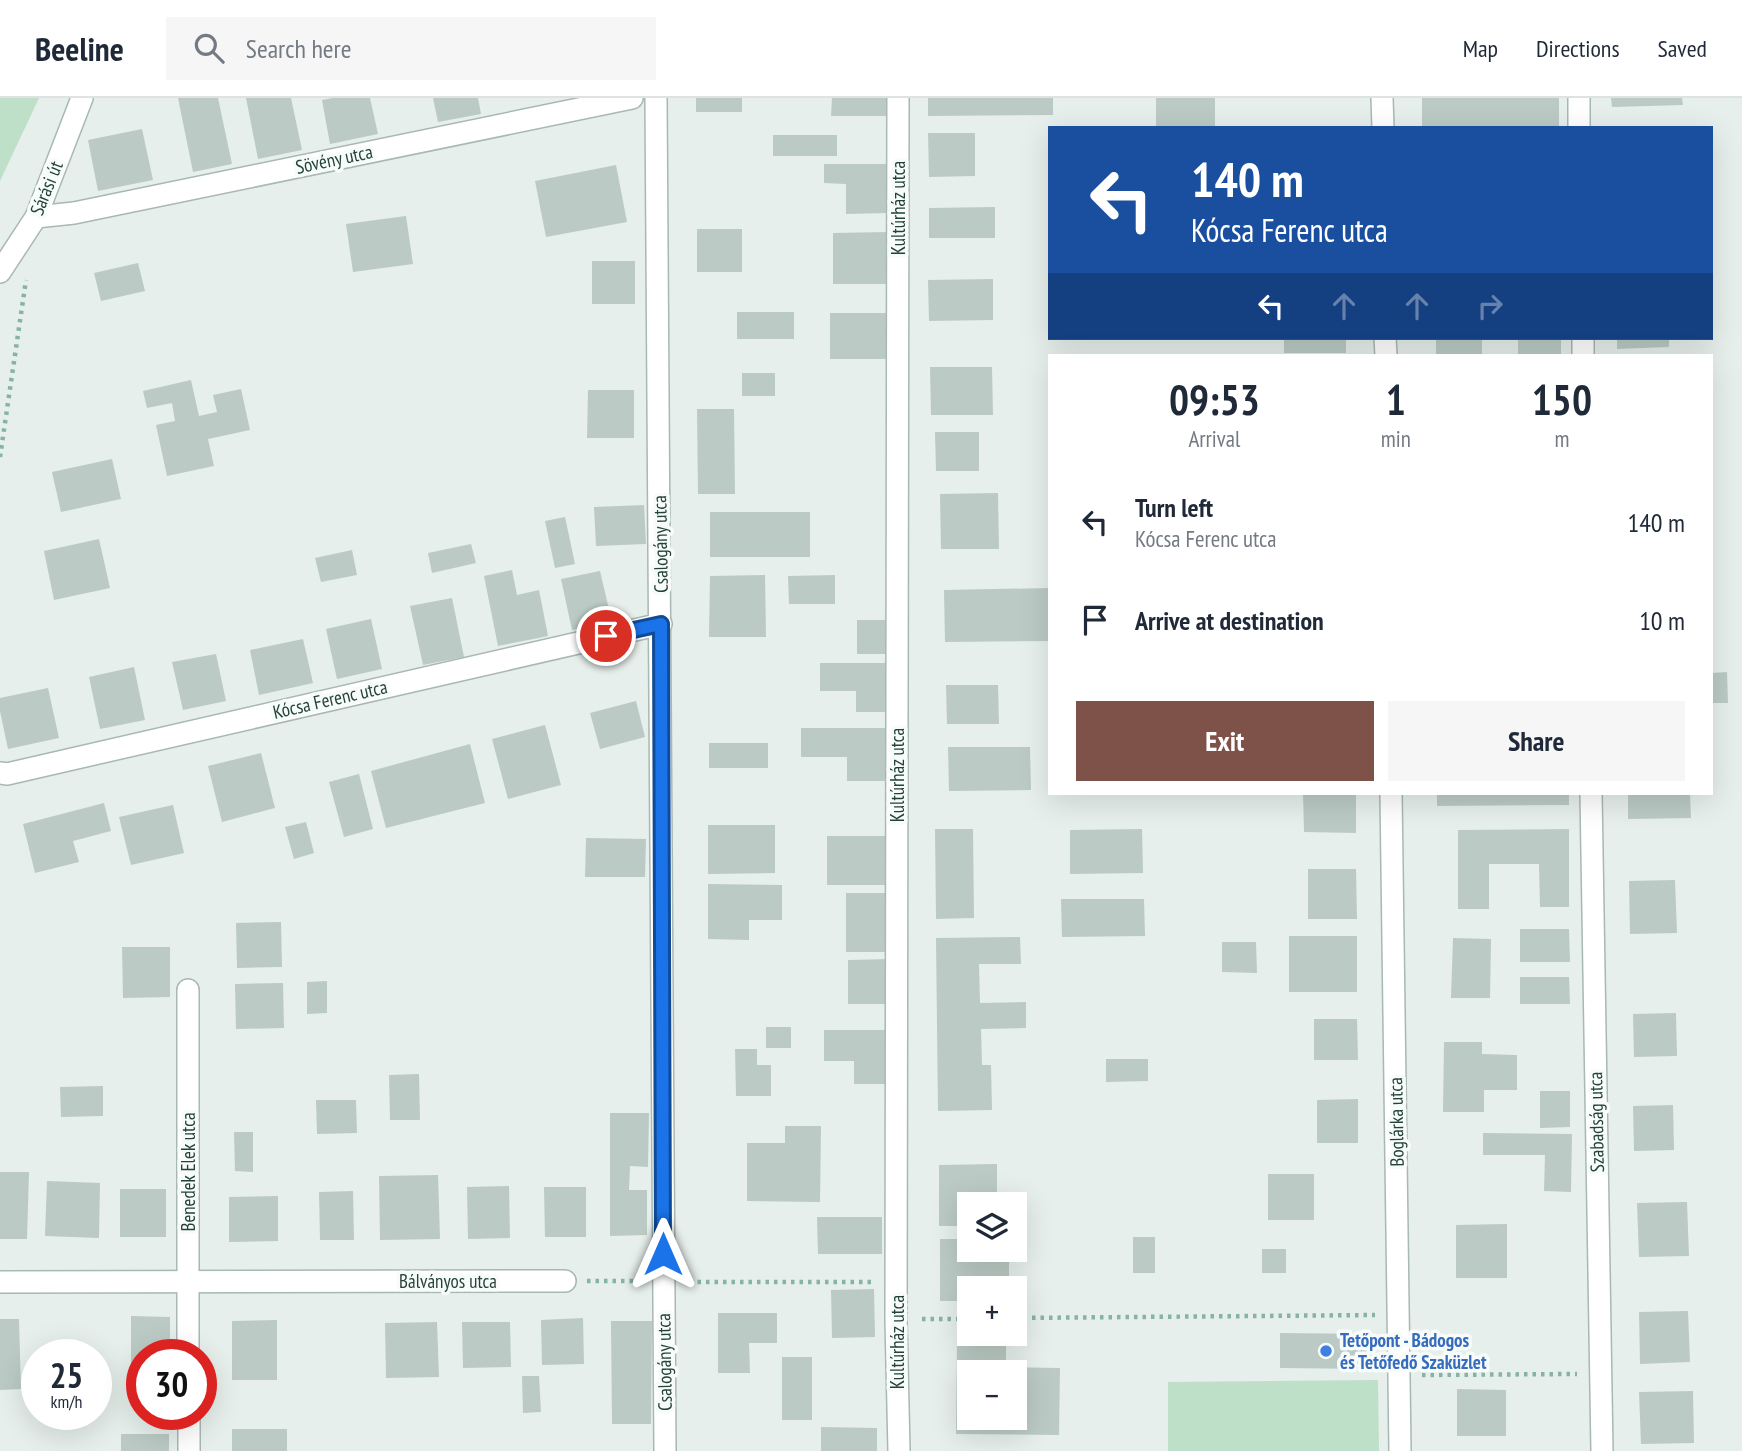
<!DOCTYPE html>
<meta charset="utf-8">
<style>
body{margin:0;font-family:"PT Sans Narrow",sans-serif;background:#f6f6f7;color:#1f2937;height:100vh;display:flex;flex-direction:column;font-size:26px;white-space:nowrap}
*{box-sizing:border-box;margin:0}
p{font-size:23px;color:#747a83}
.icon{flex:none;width:38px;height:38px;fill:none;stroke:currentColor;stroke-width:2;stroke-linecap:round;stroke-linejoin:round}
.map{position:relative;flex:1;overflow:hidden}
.panel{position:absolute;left:1048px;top:256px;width:665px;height:441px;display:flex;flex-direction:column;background:#fff;border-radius:0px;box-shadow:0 7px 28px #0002}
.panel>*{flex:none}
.hud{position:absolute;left:1048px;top:28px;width:665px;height:214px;border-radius:0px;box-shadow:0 7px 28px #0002;background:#1a4fa0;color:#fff;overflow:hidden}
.controls{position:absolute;left:957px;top:1094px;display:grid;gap:14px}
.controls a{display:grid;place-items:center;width:70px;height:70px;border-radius:0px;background:#fff;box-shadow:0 7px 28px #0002;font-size:35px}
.speed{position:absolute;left:21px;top:1241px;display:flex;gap:14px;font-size:35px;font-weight:700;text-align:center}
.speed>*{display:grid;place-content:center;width:91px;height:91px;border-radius:50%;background:#fff;box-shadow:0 7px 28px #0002;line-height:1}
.speed small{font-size:18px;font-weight:400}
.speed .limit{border:10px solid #d22;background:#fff;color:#111}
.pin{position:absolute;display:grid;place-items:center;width:60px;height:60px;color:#fff;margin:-30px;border:4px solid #fff;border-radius:50%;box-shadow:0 2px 7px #0007}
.me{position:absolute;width:77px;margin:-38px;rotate:0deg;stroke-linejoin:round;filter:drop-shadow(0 0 5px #0008)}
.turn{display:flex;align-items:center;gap:24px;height:147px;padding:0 28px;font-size:32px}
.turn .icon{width:91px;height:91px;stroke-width:2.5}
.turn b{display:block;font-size:49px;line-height:60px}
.lanes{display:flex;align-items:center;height:66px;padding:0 28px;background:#0003;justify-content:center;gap:35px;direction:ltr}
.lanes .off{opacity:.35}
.eta{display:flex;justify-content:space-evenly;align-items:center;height:119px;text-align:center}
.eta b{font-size:42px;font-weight:600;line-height:49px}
.primary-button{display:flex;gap:14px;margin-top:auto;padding:14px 28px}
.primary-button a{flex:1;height:80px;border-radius:0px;background:#7f5249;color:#fff;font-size:28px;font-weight:600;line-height:80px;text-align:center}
.primary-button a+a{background:#f6f6f7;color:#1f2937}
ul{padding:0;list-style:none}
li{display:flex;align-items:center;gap:21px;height:98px;padding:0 28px}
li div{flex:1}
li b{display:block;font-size:26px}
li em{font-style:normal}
header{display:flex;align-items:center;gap:42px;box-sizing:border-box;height:98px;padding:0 35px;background:#fff;border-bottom:2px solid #e0e1e3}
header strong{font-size:33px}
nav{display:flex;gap:38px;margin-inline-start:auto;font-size:24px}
.search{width:490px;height:63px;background:#f6f6f7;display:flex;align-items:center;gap:18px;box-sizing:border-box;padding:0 24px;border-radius:0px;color:#747a83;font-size:26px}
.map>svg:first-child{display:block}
</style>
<header>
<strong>Beeline</strong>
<div class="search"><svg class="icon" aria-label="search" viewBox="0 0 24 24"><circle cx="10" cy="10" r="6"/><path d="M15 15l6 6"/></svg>Search here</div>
<nav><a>Map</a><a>Directions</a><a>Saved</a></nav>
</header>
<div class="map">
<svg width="1742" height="1353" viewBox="0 0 1742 1353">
<rect width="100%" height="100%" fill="#e6efeb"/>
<g fill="#bfe0c8">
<polygon points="0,0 39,0 0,83"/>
<polygon points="1378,1282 1379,1353 1168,1353 1168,1284"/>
</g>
<g fill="#bbcac4" fill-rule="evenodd">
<polygon points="178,0 218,0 232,66 193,74"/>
<polygon points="246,0 291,0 302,52 258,61"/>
<polygon points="333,0 370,0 378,36 330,46 322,2"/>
<polygon points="433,0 478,0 481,16 438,24"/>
<rect x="696" y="0" width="46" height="14"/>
<polygon points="832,0 888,0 888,18 831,18"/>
<polygon points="928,0 1053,0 1053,17 928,18"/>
<rect x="1156" y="0" width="59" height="30"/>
<rect x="1422" y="0" width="137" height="30"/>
<polygon points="1611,0 1682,0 1683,7 1612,9"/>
<polygon points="142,31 153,82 98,93 88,42"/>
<polygon points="928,35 975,35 975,78 929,79"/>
<rect x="773" y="37" width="64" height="21"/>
<polygon points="824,66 888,66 888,115 846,116 846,86 824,85"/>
<polygon points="616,67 627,124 546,139 535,83"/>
<polygon points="995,109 995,140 929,140 929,110"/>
<polygon points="406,118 413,166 353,174 346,126"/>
<rect x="697" y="131" width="45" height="43"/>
<polygon points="888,134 888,186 833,186 833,135"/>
<rect x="592" y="163" width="43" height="43"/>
<polygon points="138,165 145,193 101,203 94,175"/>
<polygon points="993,181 993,222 929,223 928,182"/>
<rect x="737" y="214" width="57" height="27"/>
<rect x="830" y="215" width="58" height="46"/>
<rect x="1284" y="240" width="62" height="15"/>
<rect x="1436" y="240" width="46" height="17"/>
<rect x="1518" y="240" width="43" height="17"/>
<polygon points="1617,240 1669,240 1669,249 1617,251"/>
<polygon points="930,269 992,269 993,317 931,317"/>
<rect x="742" y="275" width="33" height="23"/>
<polygon points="191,282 199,318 217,314 213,297 241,291 250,332 208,341 214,368 167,378 156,327 175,323 172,305 147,310 143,293"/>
<polygon points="588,292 634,292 634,340 587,340"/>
<polygon points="697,311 734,311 735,396 698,396"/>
<polygon points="935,334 979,334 979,373 936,373"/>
<polygon points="112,361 121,401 61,414 52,374"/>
<polygon points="998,395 999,451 941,451 940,396"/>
<polygon points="644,407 646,446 596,448 594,409"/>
<rect x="710" y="414" width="100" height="45"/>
<polygon points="565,419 575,466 555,470 545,423"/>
<polygon points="99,441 110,490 54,502 44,453"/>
<polygon points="471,446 476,465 432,475 428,455"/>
<polygon points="352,452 357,477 321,484 315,460"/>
<polygon points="512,472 517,497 539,492 548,538 498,548 484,478"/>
<polygon points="600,473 612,524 572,532 561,481"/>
<polygon points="765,477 766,539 709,539 710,478"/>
<polygon points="835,477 835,506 789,506 788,478"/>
<polygon points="1050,490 1050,543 945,544 944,492"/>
<polygon points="452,500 464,559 423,567 410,508"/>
<polygon points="371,521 382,571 337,581 326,531"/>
<rect x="857" y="522" width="32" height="34"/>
<polygon points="303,541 313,585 259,597 250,552"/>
<polygon points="216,556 226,603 183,612 172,564"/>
<polygon points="820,565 889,565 889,614 856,614 856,593 820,593"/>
<polygon points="134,569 145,622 100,631 89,579"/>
<polygon points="1727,574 1728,605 1712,605 1712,575"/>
<polygon points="946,587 998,587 999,626 947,626"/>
<polygon points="48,590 59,640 8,651 0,613 0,600"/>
<polygon points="636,603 645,639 600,651 590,615"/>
<polygon points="545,627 561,687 508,701 492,641"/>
<polygon points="801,630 889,630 890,683 847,683 847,659 801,659"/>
<rect x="709" y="645" width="59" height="25"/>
<polygon points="470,646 485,705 386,730 371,673"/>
<polygon points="948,649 1030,649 1031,692 949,693"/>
<polygon points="261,655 275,710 222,724 208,668"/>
<polygon points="359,676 373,731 344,739 329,684"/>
<polygon points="1303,695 1356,695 1356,735 1304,734"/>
<polygon points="1437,695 1569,695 1569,707 1437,708"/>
<polygon points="1628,695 1690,695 1691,720 1628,721"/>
<polygon points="104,705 111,733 73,743 79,764 35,775 23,726"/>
<polygon points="173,707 184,755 131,767 119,719"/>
<polygon points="306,724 314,755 294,761 285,729"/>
<polygon points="708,727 775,727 775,775 708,776"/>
<polygon points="935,731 973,731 974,820 936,821"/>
<polygon points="1142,731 1143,775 1070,776 1070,732"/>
<polygon points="1569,731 1569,809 1540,809 1539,766 1489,766 1489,811 1458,811 1458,732"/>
<rect x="827" y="738" width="63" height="49"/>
<polygon points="586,740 646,741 645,779 585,779"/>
<polygon points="1308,771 1356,771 1357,821 1308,821"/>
<polygon points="1675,782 1677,835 1630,836 1629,783"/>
<polygon points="708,786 782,787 782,822 749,822 749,842 708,841"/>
<rect x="846" y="795" width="44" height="59"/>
<polygon points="1061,801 1144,801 1145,838 1062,839"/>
<polygon points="281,824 282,869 237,870 236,825"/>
<polygon points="1520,831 1569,831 1570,864 1520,864"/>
<rect x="1289" y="838" width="68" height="56"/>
<polygon points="1020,839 1021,866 979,866 980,905 1026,904 1026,930 981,931 982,967 991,967 992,1012 938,1013 936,840"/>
<polygon points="1453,840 1491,841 1490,900 1451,900"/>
<polygon points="1222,844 1256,844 1257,875 1222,874"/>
<polygon points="122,849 170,849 170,899 123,900"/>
<polygon points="890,861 890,906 848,906 848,862"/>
<polygon points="1520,879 1569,879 1570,906 1520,906"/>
<polygon points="327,883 327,915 307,916 307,884"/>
<polygon points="283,885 284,930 236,931 235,886"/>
<polygon points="1676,915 1677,958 1634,959 1633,916"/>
<polygon points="1314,921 1357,921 1358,962 1314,962"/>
<rect x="766" y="929" width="25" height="21"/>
<polygon points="824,932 890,932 890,986 854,986 854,963 824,963"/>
<polygon points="1444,944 1482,944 1482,956 1517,957 1517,992 1484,992 1484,1014 1443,1014"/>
<polygon points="735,951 757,951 757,967 771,967 771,998 736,998"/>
<polygon points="1106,961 1148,961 1148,983 1106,984"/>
<polygon points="419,976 420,1022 390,1022 389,977"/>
<polygon points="103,988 103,1018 61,1019 60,989"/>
<polygon points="1540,993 1570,993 1570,1029 1540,1030"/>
<polygon points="1358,1001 1358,1045 1317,1045 1317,1002"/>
<polygon points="316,1002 356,1002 357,1035 317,1036"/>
<polygon points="1673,1007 1674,1052 1634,1053 1633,1008"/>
<polygon points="610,1015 649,1015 648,1069 630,1068 629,1092 647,1092 647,1137 610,1138"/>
<polygon points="785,1028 821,1028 820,1104 747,1103 747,1045 785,1045"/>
<polygon points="234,1034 253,1034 253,1074 235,1073"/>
<polygon points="1483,1035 1572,1036 1571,1094 1544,1093 1545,1057 1483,1057"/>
<polygon points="997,1066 997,1106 970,1106 970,1128 939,1128 939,1067"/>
<polygon points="0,1074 29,1074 27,1141 0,1141"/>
<rect x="1268" y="1076" width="46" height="46"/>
<polygon points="438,1077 440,1141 380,1142 379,1078"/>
<polygon points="47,1083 100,1085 99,1140 45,1138"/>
<polygon points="509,1088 510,1140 468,1141 467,1089"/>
<polygon points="544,1089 586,1089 586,1139 545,1139"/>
<rect x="120" y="1091" width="46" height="48"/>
<polygon points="353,1093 354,1142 320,1142 319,1094"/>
<polygon points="278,1098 278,1143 229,1144 229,1099"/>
<polygon points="1687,1104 1689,1158 1639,1159 1637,1105"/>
<polygon points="817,1119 882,1119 882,1156 818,1156"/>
<polygon points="1507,1126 1507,1180 1456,1180 1456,1127"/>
<rect x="1133" y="1139" width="22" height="36"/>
<polygon points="940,1141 970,1141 970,1152 1009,1152 1009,1190 970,1190 970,1203 940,1203"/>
<rect x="1262" y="1151" width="24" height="24"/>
<polygon points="874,1191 875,1239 832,1240 831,1192"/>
<polygon points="1688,1213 1690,1264 1640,1266 1639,1214"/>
<polygon points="718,1215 777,1215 777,1245 749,1245 750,1275 718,1275"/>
<polygon points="131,1218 170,1219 170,1256 142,1256 142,1268 131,1268"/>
<polygon points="583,1220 584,1266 542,1267 541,1222"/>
<polygon points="0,1221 19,1221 21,1291 0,1292"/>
<polygon points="277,1222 277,1282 232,1282 232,1223"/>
<polygon points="611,1223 652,1223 651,1326 612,1326"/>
<polygon points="437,1224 439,1279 386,1280 385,1225"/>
<polygon points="462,1224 510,1224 511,1269 463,1270"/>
<polygon points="1280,1235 1372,1236 1371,1271 1280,1270"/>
<path d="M957 1241 1006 1242V1269L1060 1270 1059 1337 956 1336ZM970 1274H1015V1320H970Z"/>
<rect x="782" y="1259" width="30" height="63"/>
<polygon points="522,1278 539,1278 541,1314 523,1315"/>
<polygon points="1457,1291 1506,1292 1506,1338 1457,1338"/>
<polygon points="1693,1293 1694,1345 1641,1346 1639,1294"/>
<polygon points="821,1329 877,1330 877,1353 821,1353"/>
<rect x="232" y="1331" width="55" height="22"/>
<rect x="121" y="1336" width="48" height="17"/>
</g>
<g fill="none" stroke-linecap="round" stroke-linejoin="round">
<defs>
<g id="street">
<polyline points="656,0 665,1353"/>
<polyline points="898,0 896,1222 899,1353"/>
<polyline points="1382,0 1383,30"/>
<polyline points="1579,0 1579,30"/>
<polyline points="36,119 74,115 632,0"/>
<polyline points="0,174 36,119 82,0"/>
<polyline points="1385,240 1386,257"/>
<polyline points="1583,240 1583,257"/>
<polyline points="0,675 7,676 661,526"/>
<polyline points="1391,695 1400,1353"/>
<polyline points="1591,695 1602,1353"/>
<polyline points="0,1184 565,1183"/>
<polyline points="188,1256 188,892"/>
<polyline points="189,1316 189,1353"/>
</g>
</defs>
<use href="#street" stroke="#a8b8b2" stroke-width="24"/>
<g stroke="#86b3a5" stroke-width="4.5" stroke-dasharray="3.5 5" stroke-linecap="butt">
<polyline points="0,359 26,182"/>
<polyline points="587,1183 641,1183"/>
<polyline points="689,1184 872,1184"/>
<polyline points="1015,1220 1375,1217"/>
<polyline points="922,1221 970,1221"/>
<polyline points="1422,1277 1577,1276"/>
</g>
<use href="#street" stroke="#fff" stroke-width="21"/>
</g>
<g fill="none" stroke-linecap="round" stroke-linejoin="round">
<defs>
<polyline id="route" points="606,538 661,526 663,1156"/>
</defs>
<use href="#route" stroke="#114b97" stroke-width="18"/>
<use href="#route" stroke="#1a73e8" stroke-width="12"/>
</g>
<circle fill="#3f7fe0" stroke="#f7fbf9" stroke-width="2.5" cx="1326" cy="1253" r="7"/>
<g text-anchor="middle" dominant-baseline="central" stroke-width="7" stroke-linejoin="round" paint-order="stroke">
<g font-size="19" fill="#24423a" stroke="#f7fbf9">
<text transform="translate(334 61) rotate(-12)">Sövény utca</text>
<text transform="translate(46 90) rotate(-68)">Sárási út</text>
<text transform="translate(898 110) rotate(-90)">Kultúrház utca</text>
<text transform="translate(660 446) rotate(-91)">Csalogány utca</text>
<text transform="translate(330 601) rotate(-13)">Kócsa Ferenc utca</text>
<text transform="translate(897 677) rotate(-90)">Kultúrház utca</text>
<text transform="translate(1396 1024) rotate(-91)">Boglárka utca</text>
<text transform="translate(1596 1024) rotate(-91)">Szabadság utca</text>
<text transform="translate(188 1074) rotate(-90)">Benedek Elek utca</text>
<text x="448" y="1183">Bálványos utca</text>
<text transform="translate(897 1244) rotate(-90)">Kultúrház utca</text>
<text transform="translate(664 1264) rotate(-91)">Csalogány utca</text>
</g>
<g font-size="19" font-weight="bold" fill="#366cbe" stroke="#f7fbf9" text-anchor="start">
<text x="1340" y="1242">Tetőpont - Bádogos<tspan x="1340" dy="22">és Tetőfedő Szaküzlet</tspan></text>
</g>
</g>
</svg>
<div class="controls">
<a><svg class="icon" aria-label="layers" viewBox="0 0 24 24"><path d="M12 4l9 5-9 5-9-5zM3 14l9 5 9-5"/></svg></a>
<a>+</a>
<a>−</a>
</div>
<div class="speed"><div>25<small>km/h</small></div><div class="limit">30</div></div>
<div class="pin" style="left:606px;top:538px;background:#d93025"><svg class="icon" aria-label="arrive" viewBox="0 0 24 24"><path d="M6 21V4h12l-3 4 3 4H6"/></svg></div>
<svg class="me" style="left:663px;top:1156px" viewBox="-20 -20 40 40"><path d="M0-17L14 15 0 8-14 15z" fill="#1a73e8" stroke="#fff" stroke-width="4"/></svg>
<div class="hud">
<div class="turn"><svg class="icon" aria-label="left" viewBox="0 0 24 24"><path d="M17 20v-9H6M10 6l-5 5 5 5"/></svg><div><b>140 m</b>Kócsa Ferenc utca</div></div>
<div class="lanes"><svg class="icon" aria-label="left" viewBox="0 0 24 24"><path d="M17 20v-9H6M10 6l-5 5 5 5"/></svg><svg class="icon off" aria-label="ahead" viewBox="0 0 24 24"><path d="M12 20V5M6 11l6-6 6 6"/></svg><svg class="icon off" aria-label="ahead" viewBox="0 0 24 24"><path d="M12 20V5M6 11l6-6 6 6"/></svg><svg class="icon off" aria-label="right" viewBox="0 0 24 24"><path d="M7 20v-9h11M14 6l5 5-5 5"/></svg></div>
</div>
<section class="panel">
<div class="eta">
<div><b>09:53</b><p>Arrival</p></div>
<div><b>1</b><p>min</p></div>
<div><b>150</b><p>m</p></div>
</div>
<ul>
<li><svg class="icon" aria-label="left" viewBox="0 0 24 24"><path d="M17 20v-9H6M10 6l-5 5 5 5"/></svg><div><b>Turn left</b><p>Kócsa Ferenc utca</p></div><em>140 m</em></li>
<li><svg class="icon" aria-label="arrive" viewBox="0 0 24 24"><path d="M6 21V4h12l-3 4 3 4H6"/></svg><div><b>Arrive at destination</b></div><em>10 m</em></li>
</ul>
<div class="primary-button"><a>Exit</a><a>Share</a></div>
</section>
</div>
